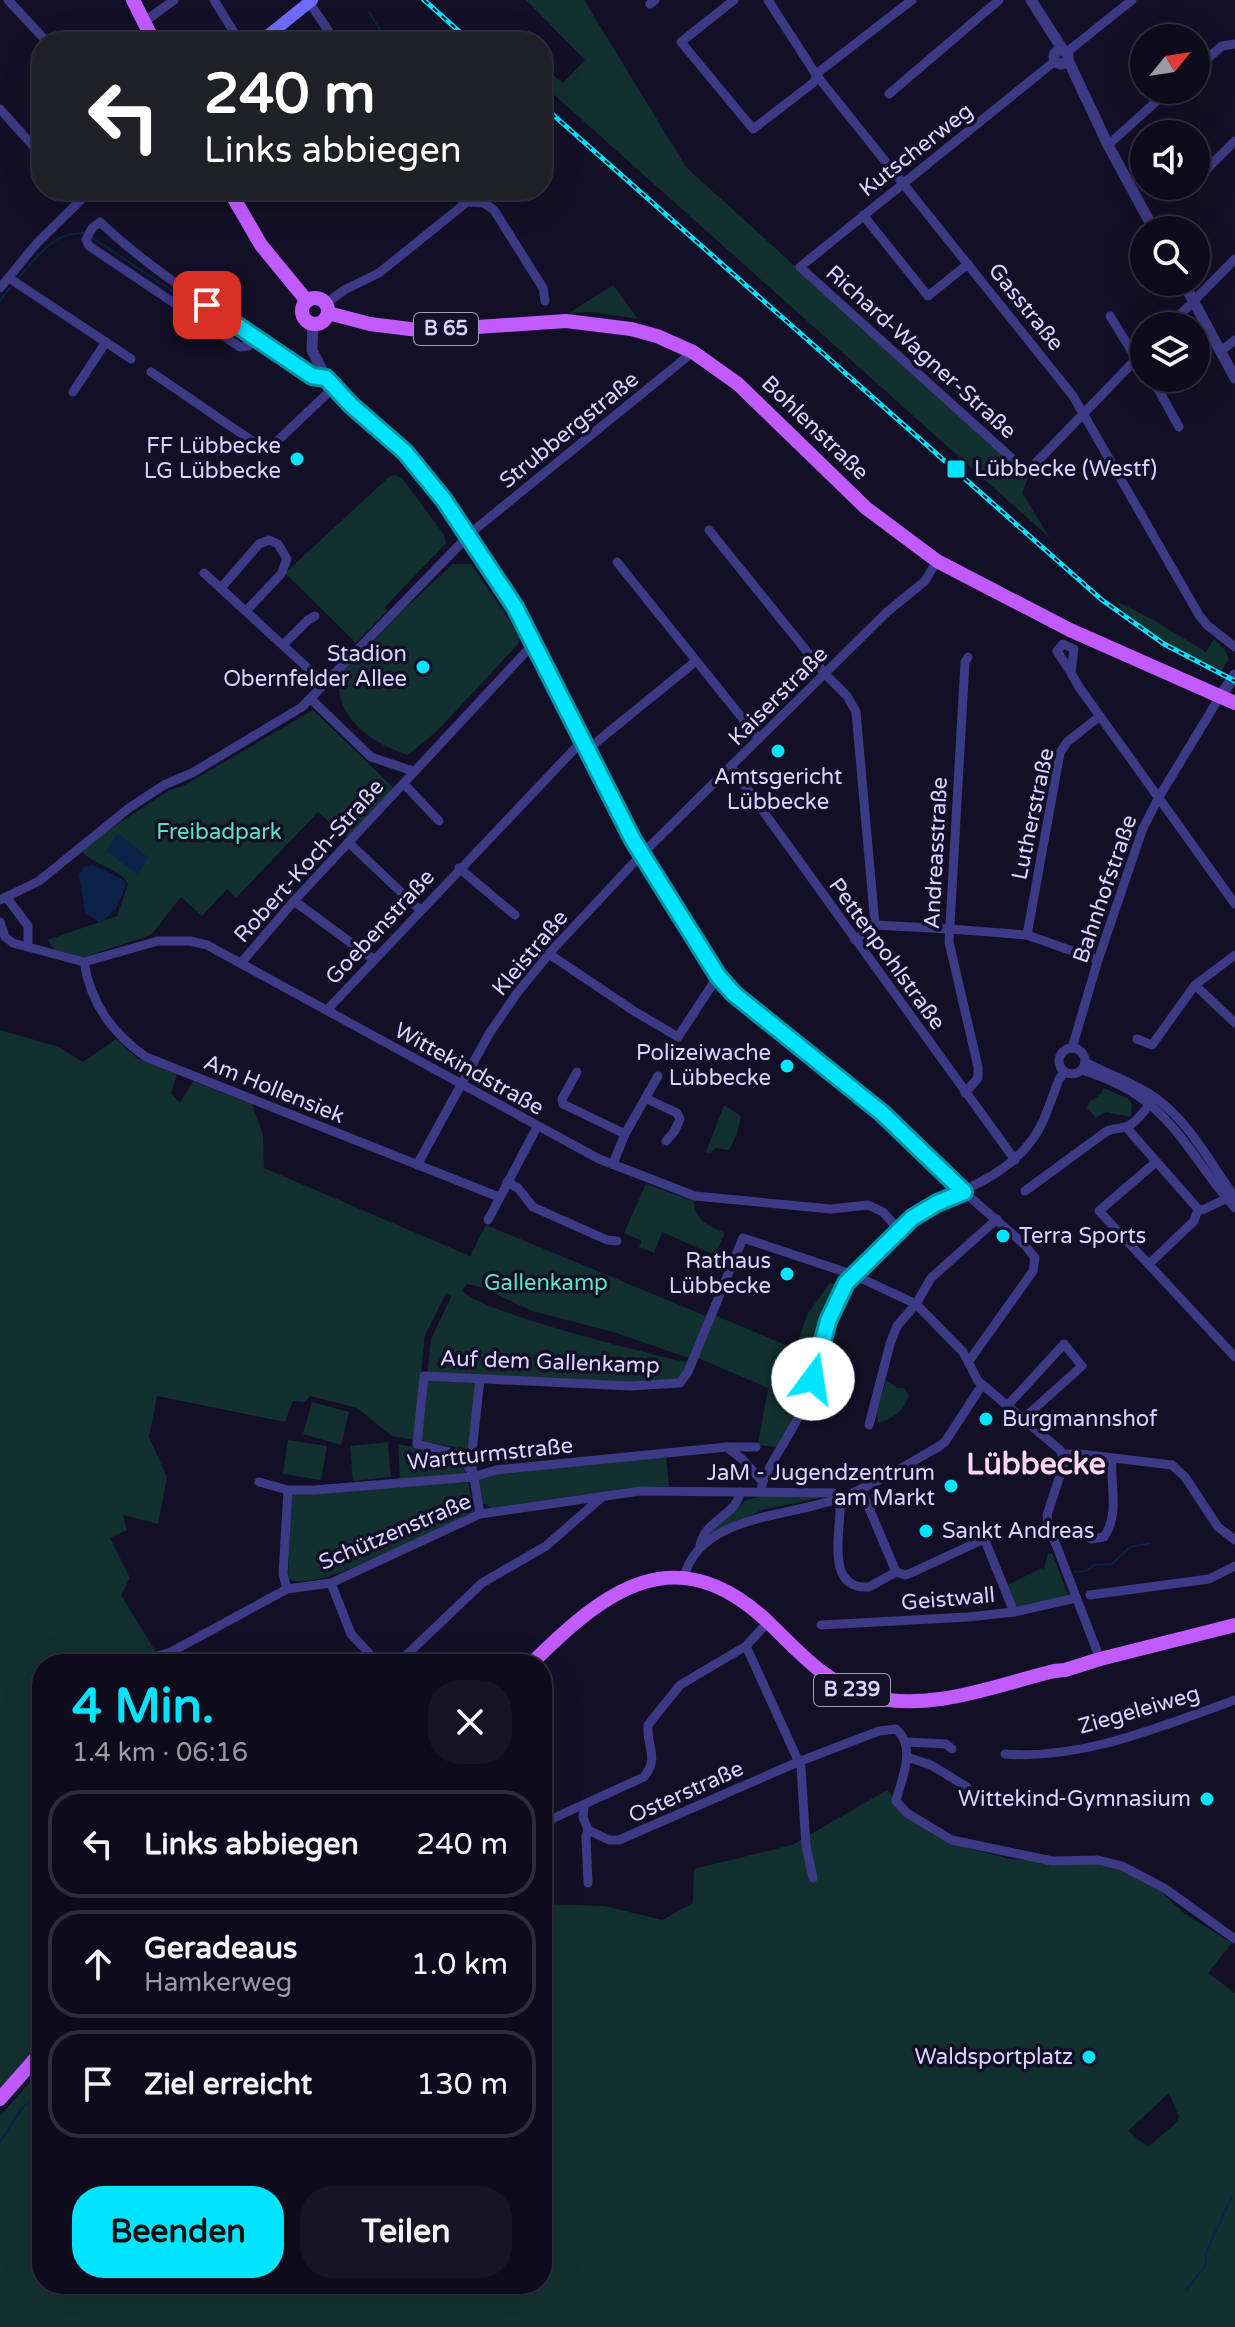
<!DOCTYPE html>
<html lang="de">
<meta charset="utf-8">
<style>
body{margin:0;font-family:"Varela Round",sans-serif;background:#171425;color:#f1f3f6;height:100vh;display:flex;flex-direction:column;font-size:30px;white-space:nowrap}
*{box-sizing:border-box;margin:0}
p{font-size:26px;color:#9b9ba3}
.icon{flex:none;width:44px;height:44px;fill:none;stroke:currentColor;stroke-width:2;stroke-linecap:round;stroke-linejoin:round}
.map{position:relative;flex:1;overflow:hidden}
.sheet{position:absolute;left:32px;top:1654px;width:520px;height:640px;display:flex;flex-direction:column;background:#0e0b1c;border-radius:32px;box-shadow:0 8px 32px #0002,0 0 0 2px #2e2b3b}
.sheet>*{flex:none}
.hud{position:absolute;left:32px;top:32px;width:520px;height:168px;border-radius:32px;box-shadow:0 8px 32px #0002,0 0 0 2px #2e2b3b;background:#202124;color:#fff;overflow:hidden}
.needle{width:52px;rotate:60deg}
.buttons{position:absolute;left:1130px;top:24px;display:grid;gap:16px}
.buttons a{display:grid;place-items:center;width:80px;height:80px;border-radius:50%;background:#0e0b1c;box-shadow:0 8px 32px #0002,0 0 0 2px #2e2b3b;font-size:40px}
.pin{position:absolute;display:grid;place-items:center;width:68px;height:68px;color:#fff;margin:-34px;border-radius:16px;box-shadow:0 4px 12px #0006}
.me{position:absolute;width:88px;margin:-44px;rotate:14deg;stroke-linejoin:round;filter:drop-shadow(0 0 6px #0008)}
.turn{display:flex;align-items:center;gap:28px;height:168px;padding:0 40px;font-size:36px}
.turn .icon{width:104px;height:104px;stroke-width:2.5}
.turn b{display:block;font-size:56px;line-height:68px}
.round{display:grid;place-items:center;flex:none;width:84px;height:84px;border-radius:32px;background:#171425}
.summary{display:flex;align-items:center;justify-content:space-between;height:136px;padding:0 40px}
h1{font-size:48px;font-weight:700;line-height:60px;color:#00e5ff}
.button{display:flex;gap:16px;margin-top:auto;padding:16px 40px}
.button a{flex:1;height:92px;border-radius:32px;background:#00e5ff;color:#111;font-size:32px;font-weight:700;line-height:92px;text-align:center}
.button a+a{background:#171425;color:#f1f3f6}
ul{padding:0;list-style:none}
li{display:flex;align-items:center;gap:24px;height:108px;margin:0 16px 12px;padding:0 24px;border:4px solid #2e2b3b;border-radius:32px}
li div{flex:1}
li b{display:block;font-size:30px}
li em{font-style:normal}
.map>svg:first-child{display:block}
</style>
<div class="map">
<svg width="1235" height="2327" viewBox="0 0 1235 2327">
<rect width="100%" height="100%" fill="#130f26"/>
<g fill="#12302f" fill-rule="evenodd">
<polygon points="526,0 584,0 686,167 1028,478 1022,493 1050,538 542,84 542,66 563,83 585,60"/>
<polygon points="613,285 638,319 593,312 569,313"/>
<polygon points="395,475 402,478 444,535 446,543 385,607 387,611 356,643 285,573 389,477"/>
<path d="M453 564H471L515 629 520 638 518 644 439 729 408 755C374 745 332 717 340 675L398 615Z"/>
<path d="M1115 600 1155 621 1206 652 1214 639 1225 650 1229 659 1222 670C1187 654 1136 632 1115 600Z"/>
<path d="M313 710 394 788 347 838 318 812 236 898 227 889 202 916 181 897 151 935 84 957 55 950 47 940 117 916 128 884C121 869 94 865 82 852L110 829 168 791 185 785Z"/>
<path d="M0 1030 59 1047 83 1062 116 1039 137 1058 177 1074 171 1093 180 1103 193 1081 252 1104 263 1135 264 1168 470 1256 486 1225 706 1316 681 1380 640 1383 427 1375 431 1339 452 1295 446 1293 425 1335 414 1440 392 1436 357 1408 310 1396 305 1402 293 1401 285 1422 157 1396 149 1437 167 1477 158 1524 123 1515 127 1530 110 1538 130 1578 121 1595 163 1664H42V2041L0 2090ZM467 1284 483 1288 532 1311 613 1332 689 1358 686 1362 676 1360C641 1351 478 1312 462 1290Z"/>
<polygon points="1104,1088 1129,1099 1132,1104 1131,1117 1106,1112 1096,1118 1087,1108 1089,1102 1101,1094"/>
<polygon points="724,1105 741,1116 737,1134 729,1150 715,1148 710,1153 706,1152"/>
<path d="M646 1184 694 1201C695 1221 708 1225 725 1233L714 1255 662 1232 654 1253 639 1247 642 1241 624 1233Z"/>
<polygon points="830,1283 838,1285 821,1320 811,1373 792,1423 778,1447 758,1445 768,1388 696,1357 712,1314 795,1349 808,1313"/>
<polygon points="427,1380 477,1383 469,1455 455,1447 421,1441"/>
<path d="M886 1380 897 1388H904L909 1395C904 1411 894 1418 878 1423L877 1412Z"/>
<polygon points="312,1402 349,1412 341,1445 303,1434"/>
<polygon points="288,1440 327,1446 321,1480 283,1474"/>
<polygon points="388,1442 391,1477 353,1481 350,1446"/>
<path d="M398 1444C419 1449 463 1448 466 1476L400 1482Z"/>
<polygon points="666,1456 669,1486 628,1488 491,1508 483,1503 478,1482 483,1475"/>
<path d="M468 1482 474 1509 472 1514C441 1526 311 1598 288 1578L291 1498 293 1494Z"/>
<polygon points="764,1496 824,1497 762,1510 705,1538 746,1500"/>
<polygon points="1052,1553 1069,1597 1017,1608 1008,1585 1041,1568 1044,1569 1048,1554"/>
<path d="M887 1790 909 1815 952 1844 1010 1859 1095 1862 1115 1867 1159 1890 1185 1914 1232 1943 1208 1973 1235 1993V2327H0V2116L42 2068V2284H542V1904L605 1906 662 1920 693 1903 694 1869 792 1845ZM1169 2093 1179 2117 1175 2124 1148 2147 1128 2131Z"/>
</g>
<g fill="#0c2248">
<polygon points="118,833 149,858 137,874 106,851"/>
<polygon points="93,865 124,880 126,885 118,906 101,924 85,912 79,875 84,867"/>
</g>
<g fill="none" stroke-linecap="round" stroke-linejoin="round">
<g stroke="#0c2248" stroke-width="2">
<polyline points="369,12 388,42"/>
<polyline points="93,238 247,341"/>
<path d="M18 279C37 257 53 231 85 233"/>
<polyline points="0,301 10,288"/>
<polyline points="1074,1572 1086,1571 1094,1565 1112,1564 1130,1547 1150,1543"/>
<polyline points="0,2142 22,2108 42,2090"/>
<polyline points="1186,2290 1206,2265 1206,2253 1232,2196"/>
</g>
<g stroke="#3d3a85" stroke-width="9">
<polyline points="8,0 47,42"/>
<polyline points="214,0 240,42"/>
<polyline points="734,0 681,42 753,129 813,83 820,71 912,0"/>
<polyline points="768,0 817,76 1073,396 1199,615 1207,625 1235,647"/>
<polyline points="309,2 336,42"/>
<polyline points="650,4 655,0"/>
<polyline points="144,22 174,0"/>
<polyline points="1067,52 1132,0"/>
<polyline points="1055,61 800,267 1027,472 1144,351"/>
<polyline points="1196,68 1222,46 1235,44"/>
<polyline points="889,94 999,0"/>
<polyline points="0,109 42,156"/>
<polyline points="1108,145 1169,90"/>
<polyline points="1196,180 1235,141"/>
<polyline points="863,215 928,296 968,264"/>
<polyline points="9,278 131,359"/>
<polyline points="0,288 37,243 91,190"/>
<polyline points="326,303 346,289 379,273 467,202 484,203 494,210 543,288 545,301"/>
<polyline points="1110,316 1131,350 1140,355 1144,363"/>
<polyline points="1169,326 1235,259"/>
<path d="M256 339 248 346 240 347 89 246 86 240 92 228 100 222C143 263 193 295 242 329 266 346 296 374 326 378"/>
<polyline points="1221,351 1235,340"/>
<polyline points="151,372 264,449 270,448 333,388"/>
<polyline points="1152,378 1179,427"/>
<polyline points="73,392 106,342"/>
<polyline points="709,530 825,674 847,696 856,712 875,925"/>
<polyline points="617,562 759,739"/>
<polyline points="204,573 325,684"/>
<polyline points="221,588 259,544 269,540 278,544 287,559 281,574 246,611"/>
<polyline points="283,645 308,620 315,616"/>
<polyline points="1071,673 1057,651 1063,644 1074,649 1071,673 1079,687 1235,904"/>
<polyline points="311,699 371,757 413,771"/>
<polyline points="588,749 696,661"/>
<polyline points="732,768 1015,1160"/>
<polyline points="404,784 439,821"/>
<polyline points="348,842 420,910"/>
<polyline points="459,868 515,915"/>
<polyline points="7,898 28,926 28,945"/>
<polyline points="0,900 39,881 129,808 164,785 192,773 302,707 473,531 693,352"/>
<polyline points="294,901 373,959"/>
<polyline points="0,922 5,937 13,943 84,962 158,941 190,941 207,945 599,1159 695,1196 831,1209 868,1205 883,1212 899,1230"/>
<polyline points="1027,935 1060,753 1067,742 1100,716"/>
<polyline points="855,940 875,925 950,929 1027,935 1098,960"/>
<polyline points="549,954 634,1011 678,1037 718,976"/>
<path d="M84 962C91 1004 112 1033 146 1057L499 1197"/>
<polyline points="241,963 294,901 535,642"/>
<polyline points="1195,985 1235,1023"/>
<polyline points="327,1010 583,740"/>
<polyline points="1137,1039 1152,1045 1195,985 1235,955"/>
<polyline points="1072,1048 1098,960 1143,828 1159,797 1219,698"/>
<circle cx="1072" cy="1061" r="13"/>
<path d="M1085 1062C1109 1075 1135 1083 1157 1099 1191 1124 1211 1165 1235 1197"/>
<path d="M1081 1070C1170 1096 1181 1146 1235 1208"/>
<polyline points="577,1072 562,1099 563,1104 625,1134"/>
<polyline points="965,1093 978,1078 978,1067 949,942 965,662 968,657"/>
<polyline points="645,1098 677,1113 680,1119 674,1132 666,1141"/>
<polyline points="1126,1127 1198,1209"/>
<polyline points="1156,1162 1099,1211 1235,1357"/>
<polyline points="613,1164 625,1134 658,1076"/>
<polyline points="417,1165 489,1034 517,993 554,948 641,855 887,612 925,581 937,561"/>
<polyline points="507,1182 518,1188 533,1207 607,1240 617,1241"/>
<path d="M1025 1191 1107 1131C1114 1128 1121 1129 1128 1126 1139 1121 1145 1108 1154 1100"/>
<polyline points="964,1192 1025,1245 1035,1258 1033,1271 969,1361"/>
<polyline points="1198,1209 1202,1210 1226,1199"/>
<polyline points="488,1220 537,1127"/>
<polyline points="1149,1264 1194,1221 1198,1209"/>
<polyline points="480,1379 471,1461 480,1514"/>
<polyline points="1009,1404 1064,1344 1082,1366 1024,1418"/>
<polyline points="869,1425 890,1344 897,1326 916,1304 931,1278 997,1219"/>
<polyline points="727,1447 756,1447"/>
<polyline points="1063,1454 1080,1454 1172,1465 1185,1477 1218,1527 1235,1540"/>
<polyline points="473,1473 458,1454 417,1444 424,1376 630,1386 680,1383 688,1372 743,1238 854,1275 916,1304 963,1352 978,1381 1060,1450 1065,1460 1047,1515 1048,1524 1100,1659"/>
<polyline points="259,1482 288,1490 314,1490 473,1477 496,1470 727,1447 743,1460 762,1481"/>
<polyline points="861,1489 896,1572"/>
<path d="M761 1492C761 1473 793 1433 801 1411 818 1369 820 1322 846 1284 861 1262 912 1215 936 1203 972 1186 1007 1174 1032 1140 1045 1122 1051 1100 1059 1079L1065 1072"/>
<path d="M840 1498C843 1525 822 1590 869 1587L896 1572 905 1575 911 1573 982 1540 986 1543 1014 1612"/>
<path d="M1091 1539 1104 1537C1120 1514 1110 1485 1112 1459"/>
<path d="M700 1547C702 1521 737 1516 740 1492"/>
<path d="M684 1577C700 1514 791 1517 840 1498 874 1485 906 1465 938 1447L945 1442 982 1385"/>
<polyline points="331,1583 351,1634 379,1664"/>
<polyline points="287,1589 283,1574 288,1490"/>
<polyline points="1090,1595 1209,1579 1235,1566"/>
<polyline points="821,1625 968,1617 1014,1612 1076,1598"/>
<polyline points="746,1646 801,1767 806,1846 813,1878"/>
<polyline points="130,1664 171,1652 287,1589 331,1583 480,1514 640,1491 833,1493 840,1498"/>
<polyline points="397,1664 482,1583 546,1546 602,1497"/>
<polyline points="907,1742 946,1744 952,1749"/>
<path d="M1005 1754C1083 1760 1162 1726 1235 1700"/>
<polyline points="907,1757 931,1765 967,1787"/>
<path d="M584 1806 583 1817 588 1830 609 1840H619L798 1762 879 1731 896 1729C917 1748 902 1777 896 1801L907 1813 952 1840 1052 1861 1098 1860 1122 1866 1164 1888 1235 1939"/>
<path d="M542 1827 554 1818 644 1777C660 1757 646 1747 648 1725L680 1685 746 1646 768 1622"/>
<polyline points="588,1830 586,1836 588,1883"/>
</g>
<g stroke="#3d3a85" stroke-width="11">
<polyline points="1031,0 1063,50"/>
<circle cx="1061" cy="57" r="7"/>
<polyline points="1068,60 1108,145 1154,230"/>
<polyline points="1183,282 1235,378"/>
<polyline points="313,324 312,350 326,378 351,405 405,452 444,500 515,607 633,840 710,966 734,994 882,1113 964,1192"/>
<polyline points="1219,698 1235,675"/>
</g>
<polyline stroke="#6f6bff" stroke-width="12" points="260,42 312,0"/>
<g stroke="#c25bff" stroke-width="14">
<polyline points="133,0 154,42"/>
<polyline points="229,190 261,245 307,301"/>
<circle cx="315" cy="311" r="13"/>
<polyline points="328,313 370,324 410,329 433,330 566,321 631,329 657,336 693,352 738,384 866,508 937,561 1070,630 1235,703"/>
<path d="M531 1664C605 1590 676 1535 768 1622 798 1651 827 1685 869 1696 929 1713 996 1685 1054 1671L1065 1670 1100 1659 1235 1625"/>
<polyline points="0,2099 42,2051"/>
</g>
<defs>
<g id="rail">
<polyline points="424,0 471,42"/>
<polyline points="542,105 1102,600 1164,644 1235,681"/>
</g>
</defs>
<use href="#rail" stroke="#00e5ff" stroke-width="5"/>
<use href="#rail" stroke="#130f26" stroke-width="2" stroke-dasharray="6" stroke-linecap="butt"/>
</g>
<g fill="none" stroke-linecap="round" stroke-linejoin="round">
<defs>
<polyline id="route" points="207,305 312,376 326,378 351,405 405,452 444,500 515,607 633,840 718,976 734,994 882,1113 964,1192 937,1203 912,1218 846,1283 828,1321 813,1379"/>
</defs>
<use href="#route" stroke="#0095a6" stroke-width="20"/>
<use href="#route" stroke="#00e5ff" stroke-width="14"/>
</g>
<g fill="#00e5ff" stroke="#130f26" stroke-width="3">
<circle cx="297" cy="459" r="8"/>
<rect x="946" y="459" width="20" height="20" rx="4"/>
<circle cx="423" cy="667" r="8"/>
<circle cx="778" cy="751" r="8"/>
<circle cx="787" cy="1066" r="8"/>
<circle cx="1003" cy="1236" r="8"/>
<circle cx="787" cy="1274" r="8"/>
<circle cx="986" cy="1419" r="8"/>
<circle cx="951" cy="1486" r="8"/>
<circle cx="926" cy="1531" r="8"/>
<circle cx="1207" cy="1799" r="8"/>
<circle cx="1089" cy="2057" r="8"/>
</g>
<g text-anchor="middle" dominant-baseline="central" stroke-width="7" stroke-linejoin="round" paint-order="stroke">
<g fill="#130f26" stroke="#9e99be" stroke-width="2">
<rect x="414" y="313" width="64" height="32" rx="6"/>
<rect x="814" y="1674" width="76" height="32" rx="6"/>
</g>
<g font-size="20" font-weight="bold" fill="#d9d4ff">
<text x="446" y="329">B 65</text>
<text x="852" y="1690">B 239</text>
</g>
<g font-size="22" fill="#d9d4ff" stroke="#130f26">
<text transform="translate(916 150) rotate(-38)">Kutscherweg</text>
<text transform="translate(1026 307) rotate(51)">Gasstraße</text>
<text transform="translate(921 352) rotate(42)">Richard-Wagner-Straße</text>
<text transform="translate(815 428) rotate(44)">Bohlenstraße</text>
<text transform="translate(569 430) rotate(-39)">Strubbergstraße</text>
<text transform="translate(778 696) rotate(-45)">Kaiserstraße</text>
<text transform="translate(1033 814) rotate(-78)">Lutherstraße</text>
<text transform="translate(936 853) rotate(-87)">Andreasstraße</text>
<text transform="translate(309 861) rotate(-48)">Robert-Koch-Straße</text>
<text transform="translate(1105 889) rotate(-71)">Bahnhofstraße</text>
<text transform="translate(380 927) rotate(-47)">Goebenstraße</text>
<text transform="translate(530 953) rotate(-50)">Kleistraße</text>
<text transform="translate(887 954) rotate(54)">Pettenpohlstraße</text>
<text transform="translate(469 1069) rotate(29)">Wittekindstraße</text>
<text transform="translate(274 1089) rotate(22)">Am Hollensiek</text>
<text transform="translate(550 1362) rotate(2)">Auf dem Gallenkamp</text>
<text transform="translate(490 1454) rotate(-6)">Wartturmstraße</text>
<text transform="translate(395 1532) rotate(-23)">Schützenstraße</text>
<text transform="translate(948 1599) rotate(-5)">Geistwall</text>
<text transform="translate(1139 1710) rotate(-16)">Ziegeleiweg</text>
<text transform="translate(686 1792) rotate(-24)">Osterstraße</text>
</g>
<g font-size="22" fill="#d9d4ff" stroke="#130f26" text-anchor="end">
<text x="281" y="446">FF Lübbecke<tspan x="281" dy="25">LG Lübbecke</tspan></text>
<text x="974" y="469" text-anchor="start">Lübbecke (Westf)</text>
<text x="407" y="654">Stadion<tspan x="407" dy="25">Obernfelder Allee</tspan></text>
<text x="778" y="777" text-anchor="middle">Amtsgericht<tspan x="778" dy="25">Lübbecke</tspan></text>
<text x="771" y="1053">Polizeiwache<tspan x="771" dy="25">Lübbecke</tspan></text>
<text x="1019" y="1236" text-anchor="start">Terra Sports</text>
<text x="771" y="1261">Rathaus<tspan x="771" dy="25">Lübbecke</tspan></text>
<text x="1002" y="1419" text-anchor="start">Burgmannshof</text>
<text x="935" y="1473">JaM - Jugendzentrum<tspan x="935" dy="25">am Markt</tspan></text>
<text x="942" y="1531" text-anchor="start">Sankt Andreas</text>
<text x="1191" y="1799">Wittekind-Gymnasium</text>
<text x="1073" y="2057">Waldsportplatz</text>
</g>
<g font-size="22" fill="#5fe0c0" stroke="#130f26">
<text x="219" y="832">Freibadpark</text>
<text x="546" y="1283">Gallenkamp</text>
</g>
<g font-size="30" font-weight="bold" fill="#ffd6f0" stroke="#130f26">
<text x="1036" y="1464">Lübbecke</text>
</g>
</g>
</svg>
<div class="buttons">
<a><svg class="needle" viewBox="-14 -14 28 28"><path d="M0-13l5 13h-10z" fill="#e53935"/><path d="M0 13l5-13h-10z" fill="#9b9ba3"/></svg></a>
<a><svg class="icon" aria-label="sound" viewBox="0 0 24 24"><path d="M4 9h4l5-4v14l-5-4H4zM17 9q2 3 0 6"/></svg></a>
<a><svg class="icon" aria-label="search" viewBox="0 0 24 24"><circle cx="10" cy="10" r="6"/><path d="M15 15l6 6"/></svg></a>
<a><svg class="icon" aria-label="layers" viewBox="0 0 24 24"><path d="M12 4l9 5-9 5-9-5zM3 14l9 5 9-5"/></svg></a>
</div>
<div class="pin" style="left:207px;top:305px;background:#d93025"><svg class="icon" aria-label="arrive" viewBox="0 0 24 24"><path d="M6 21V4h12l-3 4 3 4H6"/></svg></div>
<svg class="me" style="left:813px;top:1379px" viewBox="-20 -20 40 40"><circle r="19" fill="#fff"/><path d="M0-13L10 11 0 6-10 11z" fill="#00e5ff"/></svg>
<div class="hud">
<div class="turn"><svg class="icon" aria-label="left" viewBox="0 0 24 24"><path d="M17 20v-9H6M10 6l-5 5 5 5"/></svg><div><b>240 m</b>Links abbiegen</div></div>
</div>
<section class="sheet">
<div class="summary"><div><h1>4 Min.</h1><p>1.4 km · 06:16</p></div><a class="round"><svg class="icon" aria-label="close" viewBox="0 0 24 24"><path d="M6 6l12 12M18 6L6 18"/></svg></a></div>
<ul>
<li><svg class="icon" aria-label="left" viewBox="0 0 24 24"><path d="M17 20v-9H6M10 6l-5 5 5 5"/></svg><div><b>Links abbiegen</b></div><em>240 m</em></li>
<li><svg class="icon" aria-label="ahead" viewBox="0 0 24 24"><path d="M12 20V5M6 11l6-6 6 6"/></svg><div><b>Geradeaus</b><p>Hamkerweg</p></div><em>1.0 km</em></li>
<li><svg class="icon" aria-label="arrive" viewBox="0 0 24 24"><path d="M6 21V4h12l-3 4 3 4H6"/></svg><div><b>Ziel erreicht</b></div><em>130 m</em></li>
</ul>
<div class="button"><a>Beenden</a><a>Teilen</a></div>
</section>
</div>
